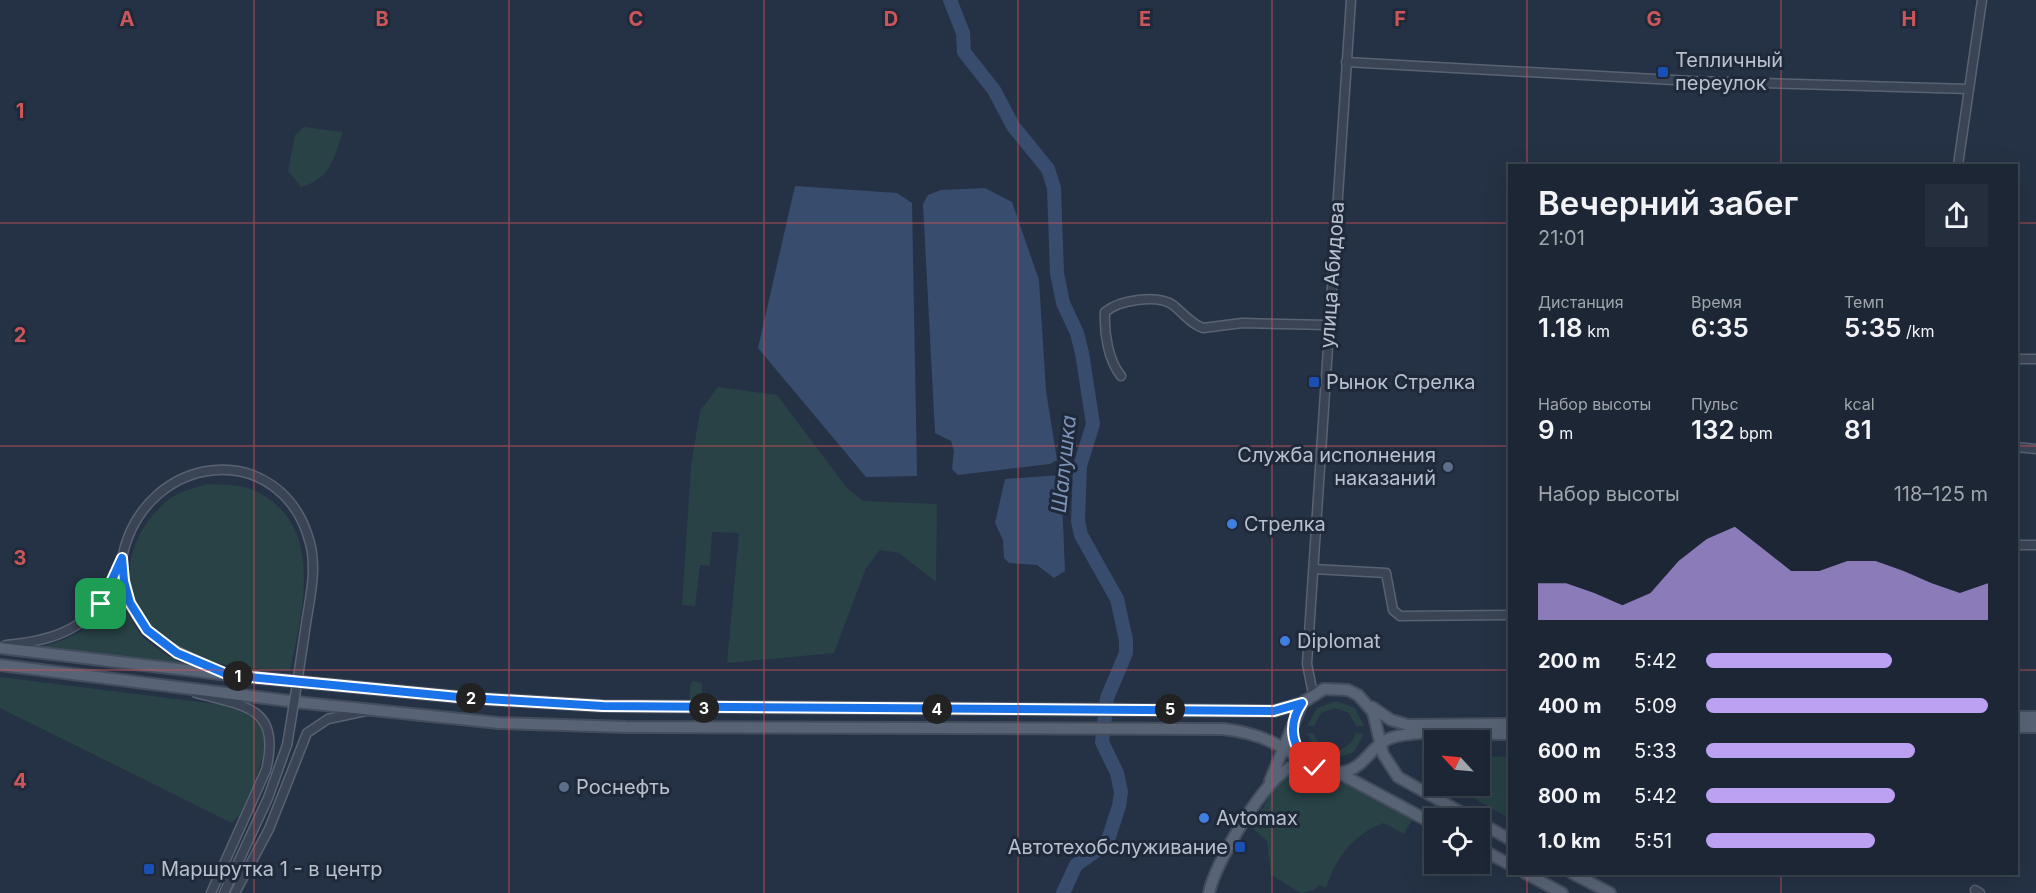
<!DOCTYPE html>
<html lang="ru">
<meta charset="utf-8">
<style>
:root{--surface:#1c2634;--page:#252e3c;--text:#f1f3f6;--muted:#a0a5ac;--line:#3a434f;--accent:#bca0f2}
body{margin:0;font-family:Inter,sans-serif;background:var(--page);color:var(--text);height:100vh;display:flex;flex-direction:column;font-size:22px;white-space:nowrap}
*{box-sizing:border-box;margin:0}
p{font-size:20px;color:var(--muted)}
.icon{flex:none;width:33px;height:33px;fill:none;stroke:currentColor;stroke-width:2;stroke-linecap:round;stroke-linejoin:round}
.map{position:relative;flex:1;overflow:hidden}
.drawer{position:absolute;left:1508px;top:164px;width:510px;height:711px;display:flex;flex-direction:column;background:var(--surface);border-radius:0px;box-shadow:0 6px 24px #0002,0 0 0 2px var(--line)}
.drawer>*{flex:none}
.needle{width:39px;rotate:296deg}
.buttons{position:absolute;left:1424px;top:730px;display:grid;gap:12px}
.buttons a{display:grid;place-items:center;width:66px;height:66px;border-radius:0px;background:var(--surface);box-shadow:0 6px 24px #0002,0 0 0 2px var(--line);font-size:30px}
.pin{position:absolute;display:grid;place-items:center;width:51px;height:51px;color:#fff;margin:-26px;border-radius:12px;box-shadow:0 3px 9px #0006}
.km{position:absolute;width:30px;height:30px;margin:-15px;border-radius:50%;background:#222;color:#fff;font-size:16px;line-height:30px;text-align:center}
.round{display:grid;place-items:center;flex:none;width:63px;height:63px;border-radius:0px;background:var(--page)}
.summary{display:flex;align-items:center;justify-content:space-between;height:102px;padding:0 30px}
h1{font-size:33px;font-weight:600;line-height:45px}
.figures{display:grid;grid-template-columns:repeat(3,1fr);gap:9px;height:102px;padding:6px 30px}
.figures div{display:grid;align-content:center}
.figures b{font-size:26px;font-weight:600}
.figures small{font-size:16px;font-weight:400}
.figures p{font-size:16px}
.chart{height:168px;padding:12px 30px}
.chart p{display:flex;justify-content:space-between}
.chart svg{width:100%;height:108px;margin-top:6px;fill:var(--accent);opacity:.7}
ul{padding:0 30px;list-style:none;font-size:20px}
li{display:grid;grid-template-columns:96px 72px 1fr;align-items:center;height:45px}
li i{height:15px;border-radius:8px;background:var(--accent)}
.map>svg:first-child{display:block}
.green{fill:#284246}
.water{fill:#384c6d}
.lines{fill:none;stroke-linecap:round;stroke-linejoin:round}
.river{stroke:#384c6d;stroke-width:14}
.minor-casing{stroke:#596272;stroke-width:11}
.major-casing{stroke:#444d5e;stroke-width:14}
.minor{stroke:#3a4455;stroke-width:8}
.major{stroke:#586375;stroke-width:10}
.minor-bridge-casing{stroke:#596272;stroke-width:11;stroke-linecap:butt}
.minor-bridge{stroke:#3a4455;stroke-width:8}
.route-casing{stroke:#fff;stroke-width:12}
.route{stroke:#1a73e8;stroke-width:8}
.grid{fill:none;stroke:#cd565a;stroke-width:1.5;stroke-opacity:0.55}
.transit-dot{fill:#1a4fb4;stroke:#1f293a;stroke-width:2}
.service-dot{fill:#5c6f8a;stroke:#1f293a;stroke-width:2}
.shop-dot{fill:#3f7fe0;stroke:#1f293a;stroke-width:2}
.labels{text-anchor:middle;stroke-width:6;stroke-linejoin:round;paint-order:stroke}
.poi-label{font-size:20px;fill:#b8c0ce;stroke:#1f293a;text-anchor:start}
.street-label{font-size:20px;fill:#b8c0ce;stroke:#1f293a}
.water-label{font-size:21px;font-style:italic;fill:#7d94b7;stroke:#1f293a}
.grid-label{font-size:20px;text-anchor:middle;font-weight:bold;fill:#cd565a;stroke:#1f293a;stroke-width:6;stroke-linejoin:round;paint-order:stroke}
</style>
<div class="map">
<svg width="2036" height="893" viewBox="0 0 2036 893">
<rect width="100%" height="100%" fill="#253245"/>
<g class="green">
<path d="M 304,127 L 343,132 C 333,160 331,178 301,187 L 288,171 L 295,135 Z"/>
<polygon points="718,387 777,395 847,488 863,501 937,504 936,582 899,553 880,550 866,568 834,653 727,663 739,533 712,532 710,566 700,565 695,606 682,605 691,466 700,411"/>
<path d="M 207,484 C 222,485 240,484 253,490 C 326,522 303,610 290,671 C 248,668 204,667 167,643 C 155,635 145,620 139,607 C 122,575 130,542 153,515 C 158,510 163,503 169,499 C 181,491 194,488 207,484 Z"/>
<path d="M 119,587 C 134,635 144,644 189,666 L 35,648 C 78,638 98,627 119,587 Z"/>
<path d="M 0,677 L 232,706 C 238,708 246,710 250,713 C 282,737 251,787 240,814 L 232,823 L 0,708 Z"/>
<polygon points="693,681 702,683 702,702 689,702 690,686"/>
<polygon points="1336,701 1355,708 1364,726 1356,726 1349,713 1335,708 1321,713 1314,726 1307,726 1317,708"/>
<path d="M 1307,733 L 1314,734 C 1322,756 1349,755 1356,733 L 1364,734 L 1354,752 L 1335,759 L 1316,751 Z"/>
<polygon points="1479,756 1509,757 1509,818 1452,786 1479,786"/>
<path d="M 1302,773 L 1323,781 L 1347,784 L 1412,820 L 1404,834 L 1384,823 C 1353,834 1336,858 1326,888 L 1319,885 L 1314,890 L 1301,893 L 1271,875 L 1267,841 L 1251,827 L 1281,778 Z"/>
</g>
<g class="water">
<polygon points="795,186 897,193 912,203 917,476 866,477 758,348"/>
<polygon points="985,188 1012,202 1039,280 1046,391 1057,460 1050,464 958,475 952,469 954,451 951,441 935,433 923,204 928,195 941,190"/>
<polygon points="1061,475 1065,571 1054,578 1037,565 1009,563 1004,558 1003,540 995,523 1005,479"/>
</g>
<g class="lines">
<polyline class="river" points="950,0 963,33 964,52 994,90 1013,126 1048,169 1054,188 1057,273 1063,303 1077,333 1082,353 1093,424 1080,466 1078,521 1081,535 1117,599 1126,640 1126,653 1107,698 1102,742 1117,773 1121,792 1119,806 1109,837 1103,846 1076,865 1063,893"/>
<defs>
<g id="minor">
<polyline points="1346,62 1692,81 1969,89"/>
<polyline points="1958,165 1982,0"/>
<polyline points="2016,359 2036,359"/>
<path d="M 1121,376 C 1108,360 1104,333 1105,312 C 1119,300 1157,294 1173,305 C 1183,313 1191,324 1203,328 L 1242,323 L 1329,325"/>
<polyline points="2016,447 2036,449"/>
<polyline points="2016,545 2036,545"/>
<path d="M 122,558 C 128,636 159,643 223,672"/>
<polyline points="1314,569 1386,573 1393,610 1400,616 1509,615"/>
<path d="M 6,645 C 70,639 98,622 121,561"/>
<path d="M 196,693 C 243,706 282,706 266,770 L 211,893"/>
<polyline points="1313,694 1307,664 1351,0"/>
<polyline points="1975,890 1980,893"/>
<polyline points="224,893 268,798 287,745"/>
<polyline points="235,893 269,829 307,733 328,719 366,711"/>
</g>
<g id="major">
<polyline points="0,648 229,675 469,698 603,706 1274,711 1302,703"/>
<path d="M 0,665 L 305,703 L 499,723 L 626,727 L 1223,729 C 1263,733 1283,747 1315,768"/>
<polyline points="1372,707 1391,720 1408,725 1509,724"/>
<polyline points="2016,717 2036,717"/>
<polyline points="2016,727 2036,727"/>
<polyline points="1339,773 1434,824"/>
<polyline points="1270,781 1302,703 1324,689 1348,690 1358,695 1373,712 1383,754 1398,777 1473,819"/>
<polyline points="1479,822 1509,839"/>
<polyline points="1479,848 1509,864"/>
<polyline points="1525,873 1562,893"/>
<polyline points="1572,873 1610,893"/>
<path d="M 1209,893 C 1214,865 1266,774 1294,766 C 1312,762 1328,776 1347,771 C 1364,766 1371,748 1386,740 C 1409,728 1481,734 1509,734"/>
</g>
</defs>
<use href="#minor" class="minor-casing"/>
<use href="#major" class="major-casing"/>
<use href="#minor" class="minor"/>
<use href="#major" class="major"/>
<defs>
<path id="minor-bridge" d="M 122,558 C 144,451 282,436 310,543 C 317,570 310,597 306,624 C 300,664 294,705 287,745"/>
</defs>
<use href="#minor-bridge" class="minor-bridge-casing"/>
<use href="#minor-bridge" class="minor-bridge"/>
</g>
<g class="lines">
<defs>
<path id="route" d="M 101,604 L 122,558 L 124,581 L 130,603 L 147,630 L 177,653 L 229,675 L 469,698 L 603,706 L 1274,711 L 1302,703 C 1286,726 1292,752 1315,768"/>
</defs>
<use href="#route" class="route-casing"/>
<use href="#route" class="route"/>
</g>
<path class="grid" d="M 254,0 L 254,893M 509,0 L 509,893M 764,0 L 764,893M 1018,0 L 1018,893M 1272,0 L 1272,893M 1527,0 L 1527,165M 1781,0 L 1781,165M 0,223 L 1509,223M 2016,223 L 2036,223M 0,446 L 1509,446M 2016,446 L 2036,446M 0,670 L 1509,670M 2016,670 L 2036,670M 1527,873 L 1527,893M 1781,873 L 1781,893"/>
<g class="transit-dot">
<rect x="1657" y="66" width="12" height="12" rx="3"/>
<rect x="1308" y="376" width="12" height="12" rx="3"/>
<rect x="1234" y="841" width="12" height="12" rx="3"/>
<rect x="143" y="863" width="12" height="12" rx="3"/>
</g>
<g class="service-dot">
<circle cx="1448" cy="467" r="6"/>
<circle cx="564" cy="787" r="6"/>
</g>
<g class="shop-dot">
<circle cx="1232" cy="524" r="6"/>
<circle cx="1285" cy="641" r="6"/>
<circle cx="1204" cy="818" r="6"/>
</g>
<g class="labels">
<g class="poi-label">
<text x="1675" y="67">Тепличный<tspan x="1675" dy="23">переулок</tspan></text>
<text x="1326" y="389">Рынок Стрелка</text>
<text x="1436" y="462" text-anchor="end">Служба исполнения<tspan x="1436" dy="23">наказаний</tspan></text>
<text x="1244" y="531">Стрелка</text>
<text x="1297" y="648">Diplomat</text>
<text x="576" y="794">Роснефть</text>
<text x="1216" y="825">Avtomax</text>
<text x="1228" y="854" text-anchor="end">Автотехобслуживание</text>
<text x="161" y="876">Маршрутка 1 - в центр</text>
</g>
<g class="street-label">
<text transform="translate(1332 275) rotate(-86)" y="7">улица Абидова</text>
</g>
<g class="water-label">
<text transform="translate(1064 464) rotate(-84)" y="7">Шалушка</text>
</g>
</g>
<g class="grid-label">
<text x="127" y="26">A</text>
<text x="382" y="26">B</text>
<text x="636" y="26">C</text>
<text x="891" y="26">D</text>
<text x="1145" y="26">E</text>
<text x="1400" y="26">F</text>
<text x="1654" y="26">G</text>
<text x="1909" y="26">H</text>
<text x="20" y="118">1</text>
<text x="20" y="342">2</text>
<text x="20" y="565">3</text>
<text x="20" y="788">4</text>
</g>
</svg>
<div class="buttons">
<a><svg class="needle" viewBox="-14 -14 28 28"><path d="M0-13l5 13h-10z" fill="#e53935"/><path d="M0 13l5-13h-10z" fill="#a0a5ac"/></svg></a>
<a><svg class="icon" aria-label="locate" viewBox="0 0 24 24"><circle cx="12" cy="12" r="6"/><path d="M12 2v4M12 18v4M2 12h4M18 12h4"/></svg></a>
</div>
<div class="pin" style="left:101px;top:604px;background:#1e9e55"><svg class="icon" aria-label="arrive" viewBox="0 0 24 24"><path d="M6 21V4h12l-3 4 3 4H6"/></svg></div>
<div class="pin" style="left:1315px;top:768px;background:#d93025"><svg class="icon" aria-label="check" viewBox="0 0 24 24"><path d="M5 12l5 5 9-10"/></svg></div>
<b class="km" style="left:238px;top:676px">1</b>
<b class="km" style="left:471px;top:698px">2</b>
<b class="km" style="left:704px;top:708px">3</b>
<b class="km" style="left:937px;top:709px">4</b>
<b class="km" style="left:1170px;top:709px">5</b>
<section class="drawer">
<div class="summary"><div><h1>Вечерний забег</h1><p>21:01</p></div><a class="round"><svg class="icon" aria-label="share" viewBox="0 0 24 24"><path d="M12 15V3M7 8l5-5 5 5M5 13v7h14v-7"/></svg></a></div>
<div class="figures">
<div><p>Дистанция</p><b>1.18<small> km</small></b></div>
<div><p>Время</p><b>6:35</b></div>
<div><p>Темп</p><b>5:35<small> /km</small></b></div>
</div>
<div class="figures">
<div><p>Набор высоты</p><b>9<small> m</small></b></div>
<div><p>Пульс</p><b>132<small> bpm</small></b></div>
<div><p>kcal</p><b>81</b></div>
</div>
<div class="chart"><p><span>Набор высоты</span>118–125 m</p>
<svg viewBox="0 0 160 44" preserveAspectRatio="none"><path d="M0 44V29L10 29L20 33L30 38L40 33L50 20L60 11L70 6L80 15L90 24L100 24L110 20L120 20L130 24L140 29L150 33L160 29V44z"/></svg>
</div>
<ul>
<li><b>200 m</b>5:42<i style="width:66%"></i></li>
<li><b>400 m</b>5:09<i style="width:100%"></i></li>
<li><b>600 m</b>5:33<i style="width:74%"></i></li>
<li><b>800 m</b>5:42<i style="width:67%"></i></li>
<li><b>1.0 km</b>5:51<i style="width:60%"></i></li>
</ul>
</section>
</div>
